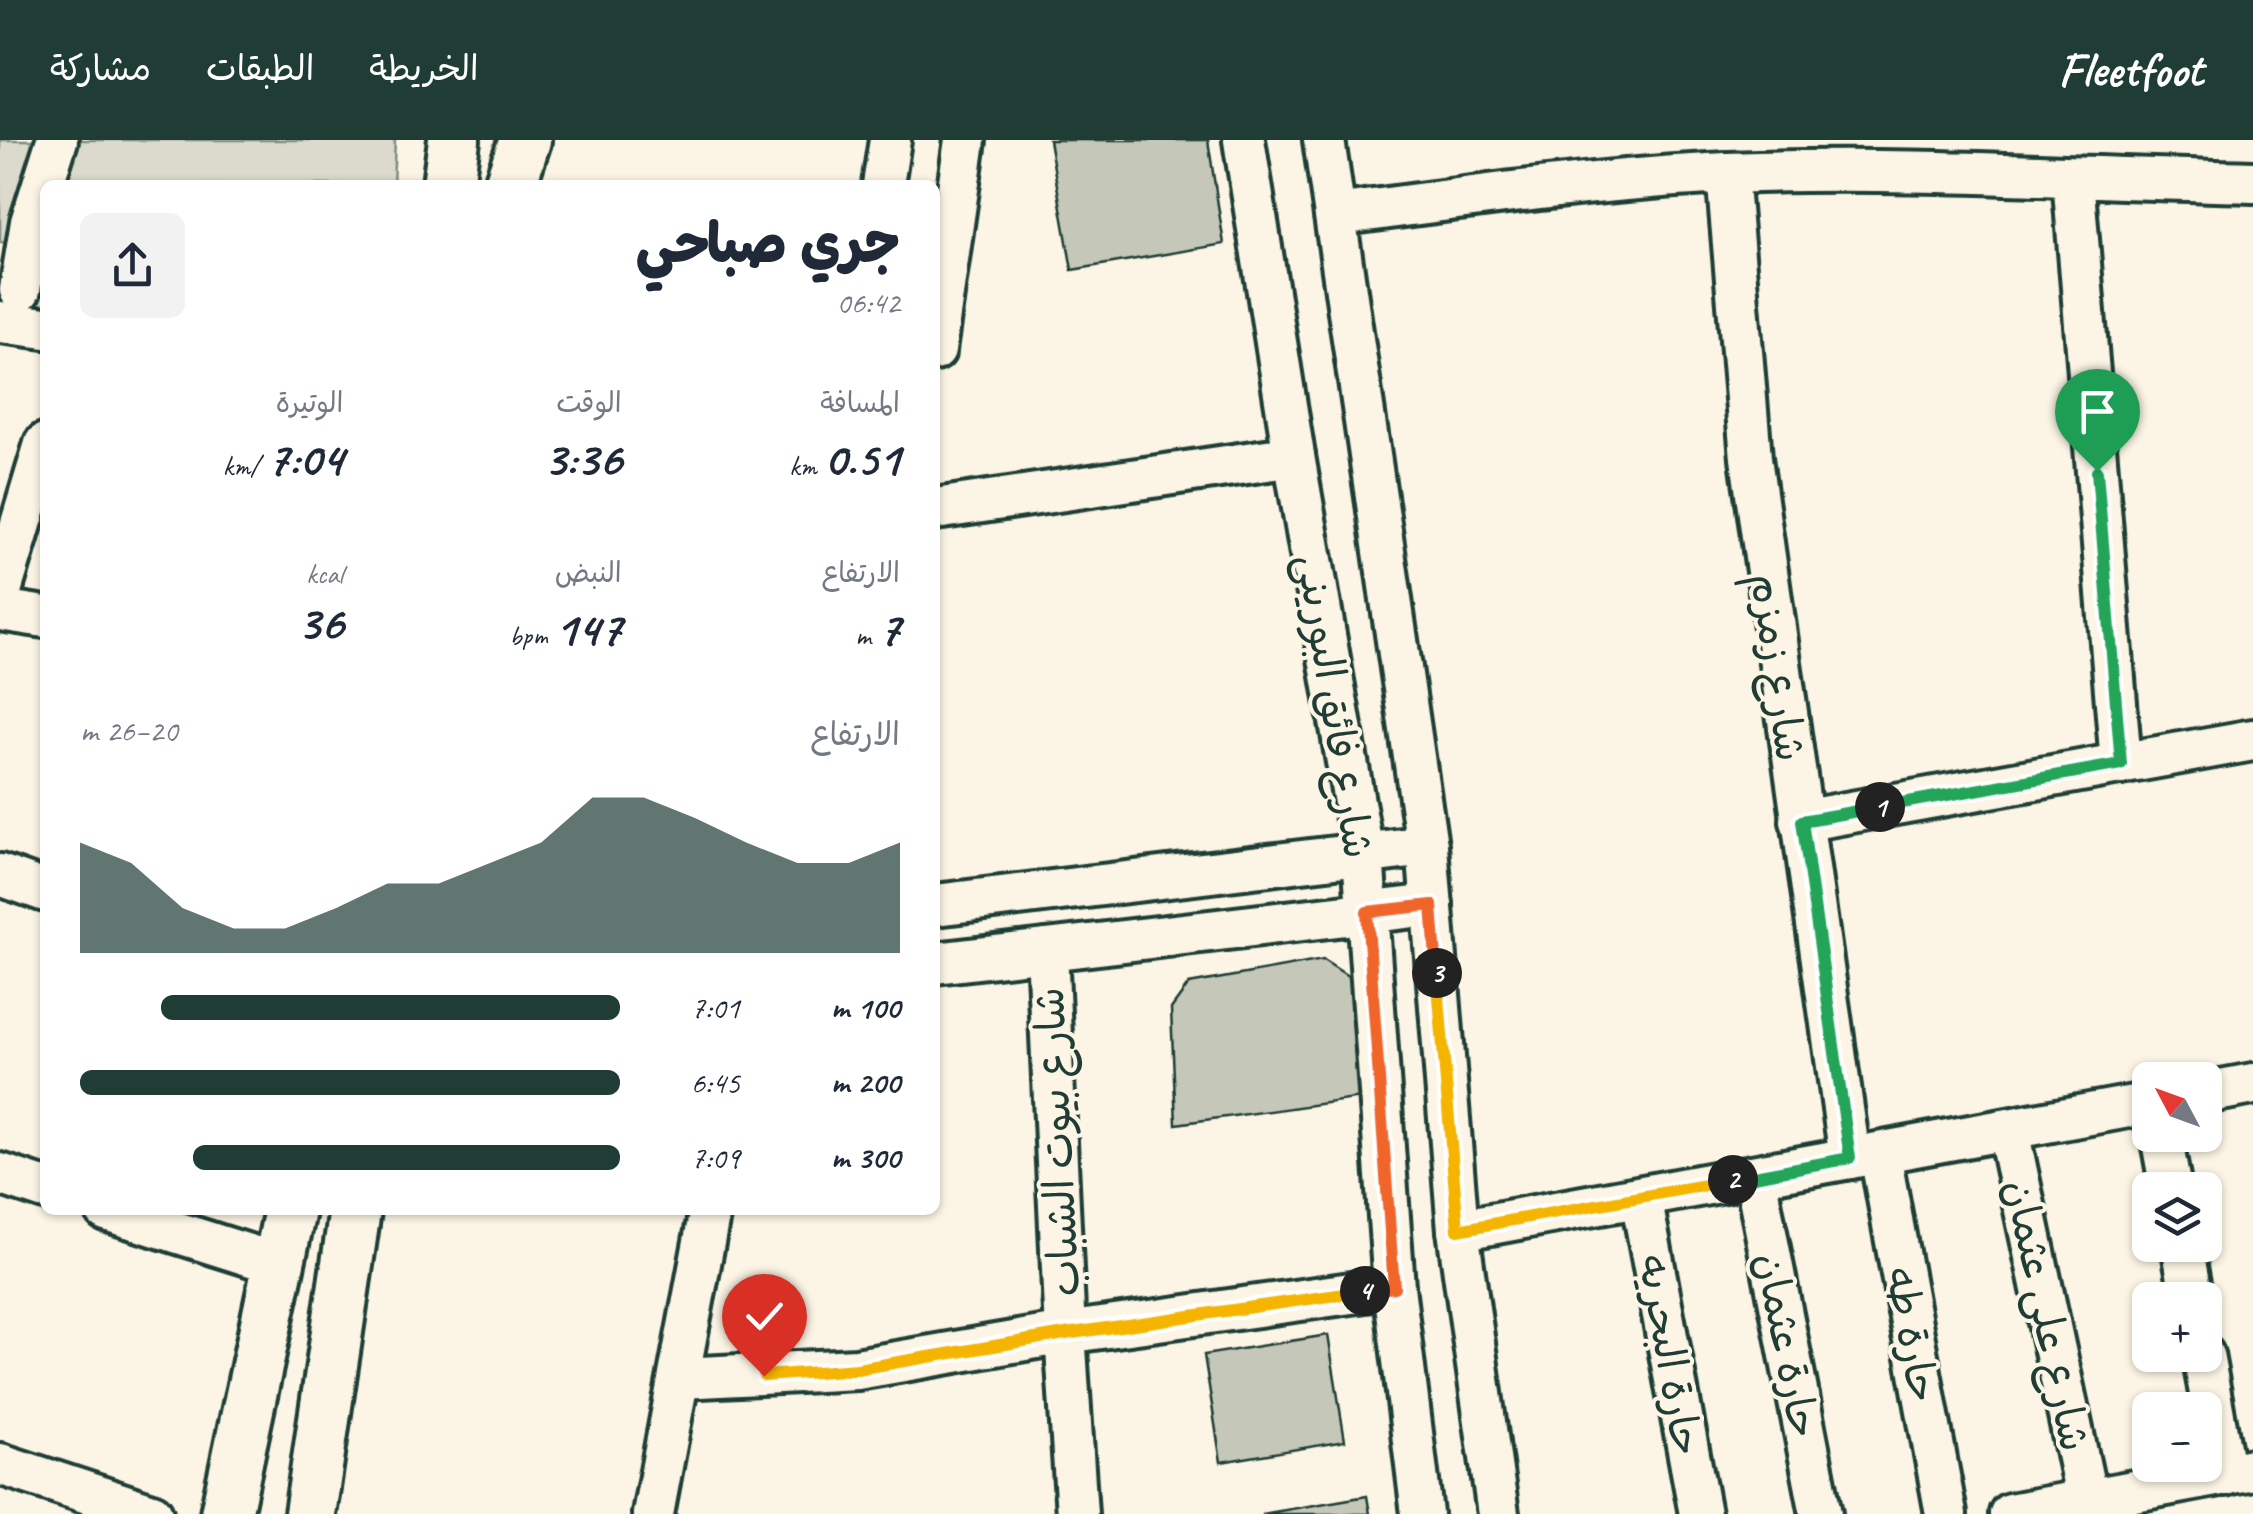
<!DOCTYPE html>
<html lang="ar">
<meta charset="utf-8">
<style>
:root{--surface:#fff;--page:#f2f2f3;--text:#1f2937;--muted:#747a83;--accent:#1f3d34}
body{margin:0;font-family:Caveat,"Playpen Sans Arabic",sans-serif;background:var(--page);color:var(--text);direction:rtl;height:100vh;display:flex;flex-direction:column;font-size:38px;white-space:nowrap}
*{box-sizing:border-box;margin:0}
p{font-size:32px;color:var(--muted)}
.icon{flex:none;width:55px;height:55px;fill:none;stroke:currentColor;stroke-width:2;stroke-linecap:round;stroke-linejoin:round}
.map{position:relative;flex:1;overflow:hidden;direction:ltr}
.sheet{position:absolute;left:40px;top:40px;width:900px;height:1035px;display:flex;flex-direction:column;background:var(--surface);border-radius:15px;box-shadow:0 2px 8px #0004;direction:rtl}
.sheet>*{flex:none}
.needle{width:65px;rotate:311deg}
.tools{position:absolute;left:2132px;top:922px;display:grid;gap:20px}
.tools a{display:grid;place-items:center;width:90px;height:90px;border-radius:15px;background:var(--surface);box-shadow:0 2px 8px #0004;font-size:50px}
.pin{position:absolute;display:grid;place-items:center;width:85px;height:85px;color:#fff;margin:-102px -42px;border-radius:50% 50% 50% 0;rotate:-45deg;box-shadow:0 0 10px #0007}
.pin .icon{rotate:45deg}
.km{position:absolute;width:50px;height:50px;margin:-25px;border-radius:50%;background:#222;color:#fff;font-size:28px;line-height:50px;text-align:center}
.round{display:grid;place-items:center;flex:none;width:105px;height:105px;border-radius:15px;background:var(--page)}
.headline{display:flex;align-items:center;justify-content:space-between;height:170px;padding:0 40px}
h1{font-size:55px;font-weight:800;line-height:75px}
.stats{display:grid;grid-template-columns:repeat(3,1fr);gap:15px;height:170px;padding:10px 40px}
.stats div{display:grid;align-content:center}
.stats b{font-size:50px;font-weight:800}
.stats small{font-size:28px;font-weight:400}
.stats p{font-size:28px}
.chart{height:280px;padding:20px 40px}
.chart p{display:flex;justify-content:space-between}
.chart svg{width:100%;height:180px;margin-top:10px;fill:var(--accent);opacity:.7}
ul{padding:0 40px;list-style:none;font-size:32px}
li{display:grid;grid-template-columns:160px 120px 1fr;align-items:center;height:75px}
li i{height:25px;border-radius:12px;background:var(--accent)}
header{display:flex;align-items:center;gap:60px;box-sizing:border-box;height:140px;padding:0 50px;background:var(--accent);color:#fff}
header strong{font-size:48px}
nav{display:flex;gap:55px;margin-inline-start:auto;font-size:35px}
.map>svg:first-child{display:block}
.green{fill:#dcdacc;stroke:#7e8c80;stroke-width:2.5}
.building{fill:#c5c7b9;stroke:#1f3d34;stroke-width:2.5}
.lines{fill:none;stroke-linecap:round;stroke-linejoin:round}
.minor-casing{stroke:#1f3d34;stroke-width:48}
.major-casing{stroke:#1f3d34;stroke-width:58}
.minor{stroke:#fcf5e5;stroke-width:40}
.major{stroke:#fcf5e5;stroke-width:50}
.split-1-casing{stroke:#fff;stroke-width:20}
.split-2-casing{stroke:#fff;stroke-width:20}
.split-3-casing{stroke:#fff;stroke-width:20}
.split-4-casing{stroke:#fff;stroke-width:20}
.split-5-casing{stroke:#fff;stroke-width:20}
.split-1{stroke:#22a559;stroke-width:12}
.split-2{stroke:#22a559;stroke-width:12}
.split-3{stroke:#f5b400;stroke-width:12}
.split-4{stroke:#f0652b;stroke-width:12}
.split-5{stroke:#f5b400;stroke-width:12}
.labels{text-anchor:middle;stroke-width:8;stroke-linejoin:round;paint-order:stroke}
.street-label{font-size:42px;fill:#1f3d34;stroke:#fcf5e5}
</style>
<header>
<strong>Fleetfoot</strong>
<nav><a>الخريطة</a><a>الطبقات</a><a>مشاركة</a></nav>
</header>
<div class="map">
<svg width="2253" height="1374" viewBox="0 0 2253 1374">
<rect width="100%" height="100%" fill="#fcf5e5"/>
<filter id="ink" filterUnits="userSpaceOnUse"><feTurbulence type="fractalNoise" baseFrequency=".01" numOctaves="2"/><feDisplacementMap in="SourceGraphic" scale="20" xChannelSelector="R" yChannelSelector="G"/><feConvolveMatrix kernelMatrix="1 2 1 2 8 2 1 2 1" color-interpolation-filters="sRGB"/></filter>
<g filter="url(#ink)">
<polygon class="green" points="0,0 395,0 393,45 45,45 45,109 0,102"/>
<g class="building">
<polygon points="1049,0 1208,0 1224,104 1072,130"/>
<polygon points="1323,820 1354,840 1362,958 1176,984 1171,869 1189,844"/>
<polygon points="1328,1195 1345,1301 1221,1322 1204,1215"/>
<polygon points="1367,1356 1370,1374 1262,1374"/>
</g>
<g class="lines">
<defs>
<g id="minor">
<polyline points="1244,0 1294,316 1363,714 1394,1147 1422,1374"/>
<polyline points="1324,0 1427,706 1458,1090 1498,1374"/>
<polyline points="1727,33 1751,318 1850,1018"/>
<polyline points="2073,38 2121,624"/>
<polyline points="883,45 890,0"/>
<path d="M 1335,75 C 1466,58 1596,39 1728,33 C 1902,26 2079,38 2253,42"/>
<polyline points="20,150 31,82 57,0"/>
<polyline points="0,182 45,188"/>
<polyline points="935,210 965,0"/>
<polyline points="935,369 1294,316"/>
<polyline points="0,454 45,304"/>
<polyline points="0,470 45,477"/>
<polyline points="1801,681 2253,600"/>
<polyline points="0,735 45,751"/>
<polyline points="935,765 1427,706"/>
<polyline points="1047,810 1065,1193 1077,1374"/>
<polyline points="935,823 1432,765"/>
<polyline points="2205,953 2253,944"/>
<polyline points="2008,990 2087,1360"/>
<polyline points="2161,995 2171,1050"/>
<polyline points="1880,1014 1946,1374"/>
<polyline points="0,1034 45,1049"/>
<polyline points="1755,1036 1821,1374"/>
<polyline points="1641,1057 1700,1374"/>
<polyline points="106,1070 280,1125"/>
<polyline points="1458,1090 2150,963"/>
<polyline points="2182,1105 2192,1160"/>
<polyline points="2203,1215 2225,1335"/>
<polyline points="680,1238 857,1229 1065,1193 1394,1147"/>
<polyline points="0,1324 152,1374"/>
<polyline points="653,1374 710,1070"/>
<polyline points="2010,1374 2253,1329"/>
</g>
<g id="major">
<polyline points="448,45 454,0"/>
<polyline points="510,45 525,0"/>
<polyline points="226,1374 290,1070"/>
<polyline points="310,1374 355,1070"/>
</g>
</defs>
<use href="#minor" class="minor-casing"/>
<use href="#major" class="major-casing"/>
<use href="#minor" class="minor"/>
<use href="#major" class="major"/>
</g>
</g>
<g class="lines" filter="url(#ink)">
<defs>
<polyline id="split-1" points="1880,667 2121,624 2097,331"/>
<polyline id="split-2" points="1733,1040 1850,1018 1802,681 1880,667"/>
<polyline id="split-3" points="1437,833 1458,1090 1733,1040"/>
<polyline id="split-4" points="1365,1151 1394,1147 1367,772 1432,765 1437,833"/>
<polyline id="split-5" points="764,1236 857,1229 1065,1194 1365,1151"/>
</defs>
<use href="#split-1" class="split-1-casing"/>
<use href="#split-2" class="split-2-casing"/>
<use href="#split-3" class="split-3-casing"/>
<use href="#split-4" class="split-4-casing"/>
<use href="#split-5" class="split-5-casing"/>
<use href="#split-1" class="split-1"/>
<use href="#split-2" class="split-2"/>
<use href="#split-3" class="split-3"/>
<use href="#split-4" class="split-4"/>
<use href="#split-5" class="split-5"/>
</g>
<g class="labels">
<g class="street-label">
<text transform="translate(1779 527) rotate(82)" y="15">شارع زمزم</text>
<text transform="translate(1336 566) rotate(81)" y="15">شارع فائق البورينى</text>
<text transform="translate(1056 1002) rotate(-93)" y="15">شارع بيوت الشباب</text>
<text transform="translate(2048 1175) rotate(78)" y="15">شارع على عثمان</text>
<text transform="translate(1913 1194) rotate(80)" y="15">حارة طه</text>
<text transform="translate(1788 1205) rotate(79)" y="15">حارة عثمان</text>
<text transform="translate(1671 1215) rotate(80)" y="15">حارة البحريه</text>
</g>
</g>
</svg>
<div class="tools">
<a><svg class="needle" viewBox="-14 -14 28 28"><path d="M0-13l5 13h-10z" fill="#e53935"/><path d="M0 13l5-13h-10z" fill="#747a83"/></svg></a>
<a><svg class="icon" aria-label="layers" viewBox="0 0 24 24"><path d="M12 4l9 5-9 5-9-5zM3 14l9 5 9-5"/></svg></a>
<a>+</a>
<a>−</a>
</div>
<div class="pin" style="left:2097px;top:331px;background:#1e9e55"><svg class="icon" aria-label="arrive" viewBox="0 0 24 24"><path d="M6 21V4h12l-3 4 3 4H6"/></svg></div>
<div class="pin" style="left:764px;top:1236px;background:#d93025"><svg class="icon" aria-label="check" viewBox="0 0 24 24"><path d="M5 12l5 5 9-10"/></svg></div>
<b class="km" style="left:1880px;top:667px">1</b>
<b class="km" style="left:1733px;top:1040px">2</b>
<b class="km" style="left:1437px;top:833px">3</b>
<b class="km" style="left:1365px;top:1151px">4</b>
<section class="sheet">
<div class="headline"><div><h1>جري صباحي</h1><p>06:42</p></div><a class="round"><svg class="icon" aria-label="share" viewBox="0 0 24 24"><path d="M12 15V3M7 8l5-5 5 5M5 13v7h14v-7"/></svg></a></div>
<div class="stats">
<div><p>المسافة</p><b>0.51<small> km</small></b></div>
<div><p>الوقت</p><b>3:36</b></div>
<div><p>الوتيرة</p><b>7:04<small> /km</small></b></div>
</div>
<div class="stats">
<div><p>الارتفاع</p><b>7<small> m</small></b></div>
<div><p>النبض</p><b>147<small> bpm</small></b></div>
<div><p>kcal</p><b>36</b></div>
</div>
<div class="chart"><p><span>الارتفاع</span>20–26 m</p>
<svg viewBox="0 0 160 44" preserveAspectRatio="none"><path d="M0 44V17L10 22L20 33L30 38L40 38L50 33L60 27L70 27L80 22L90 17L100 6L110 6L120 11L130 17L140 22L150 22L160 17V44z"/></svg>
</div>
<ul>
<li><b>100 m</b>7:01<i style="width:85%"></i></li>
<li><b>200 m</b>6:45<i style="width:100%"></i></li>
<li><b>300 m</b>7:09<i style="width:79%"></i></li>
</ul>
</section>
</div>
